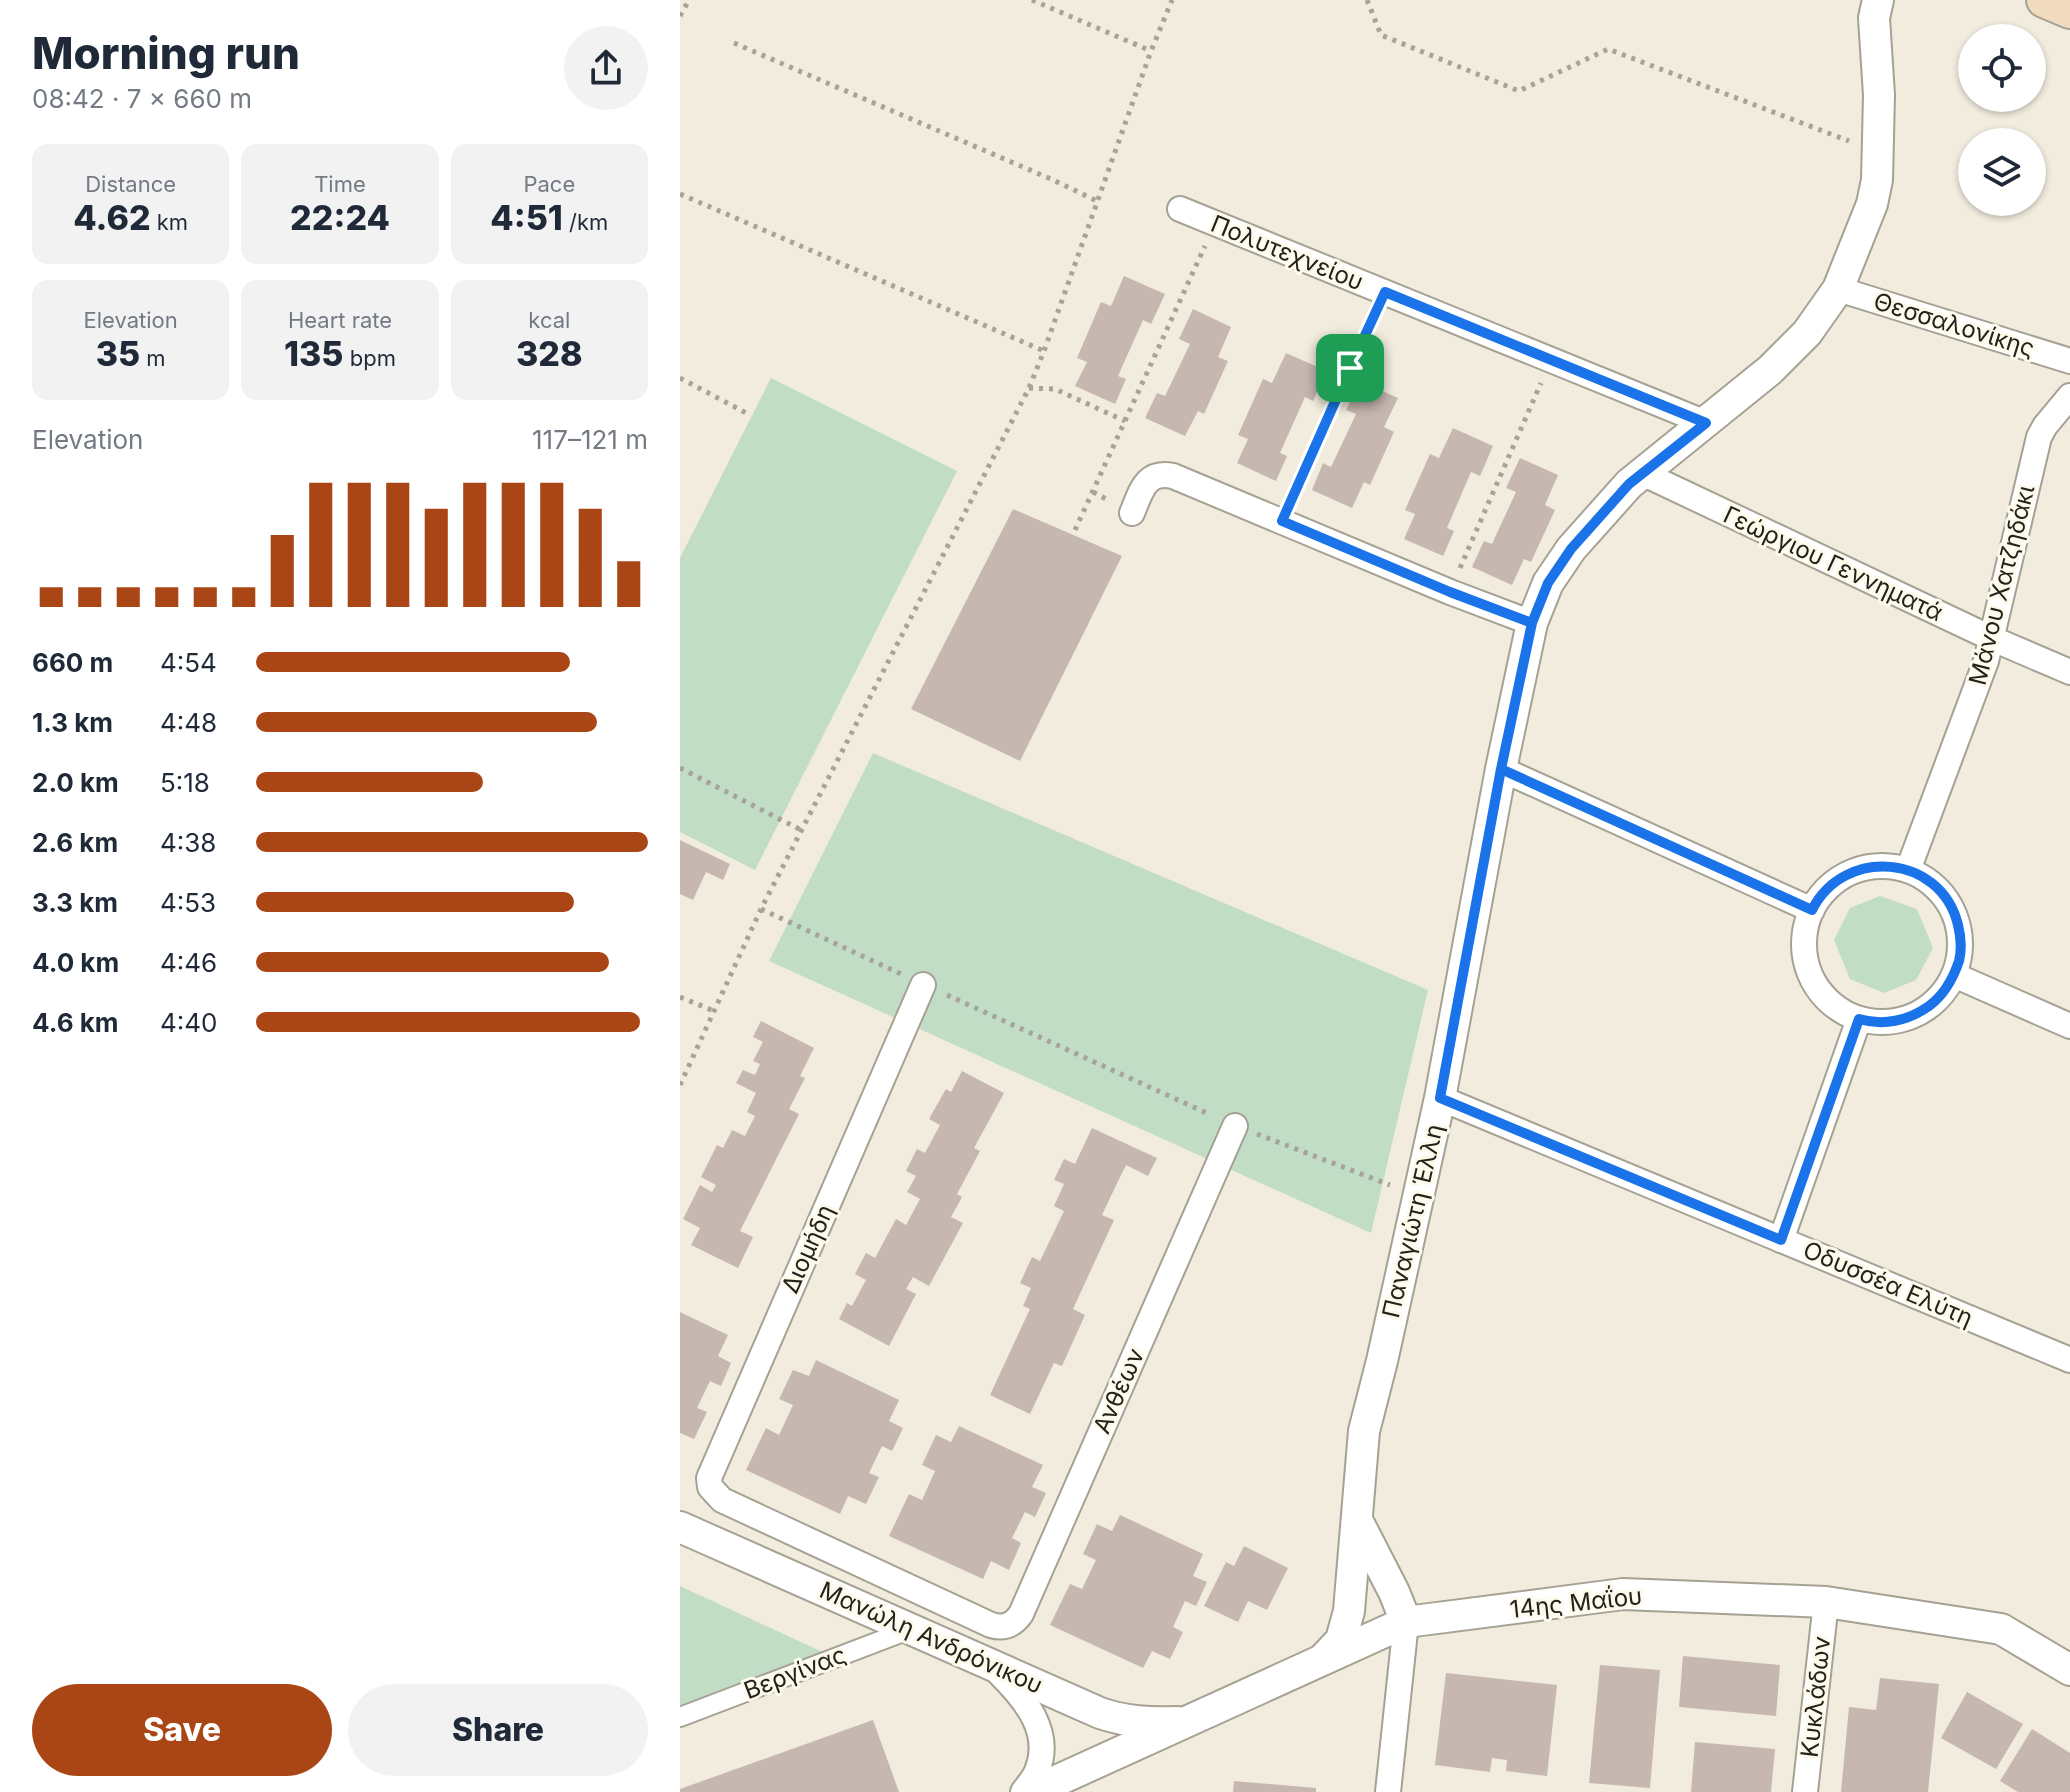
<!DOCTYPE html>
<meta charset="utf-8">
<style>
:root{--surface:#fff;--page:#f2f2f3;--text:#1f2937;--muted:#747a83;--accent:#aa4615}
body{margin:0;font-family:Inter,sans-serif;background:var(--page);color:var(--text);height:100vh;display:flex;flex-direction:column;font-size:30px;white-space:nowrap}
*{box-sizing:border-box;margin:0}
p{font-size:26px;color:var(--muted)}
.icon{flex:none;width:44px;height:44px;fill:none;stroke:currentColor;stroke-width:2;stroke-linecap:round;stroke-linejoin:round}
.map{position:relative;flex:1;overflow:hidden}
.details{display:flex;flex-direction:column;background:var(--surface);width:680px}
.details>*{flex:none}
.tools{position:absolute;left:1278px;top:24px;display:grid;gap:16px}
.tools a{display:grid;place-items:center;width:88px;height:88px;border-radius:50%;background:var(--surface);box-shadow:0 2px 6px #0004;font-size:40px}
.pin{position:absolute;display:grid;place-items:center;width:68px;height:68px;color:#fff;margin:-34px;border-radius:16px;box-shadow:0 4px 12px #0006}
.round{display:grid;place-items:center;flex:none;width:84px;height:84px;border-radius:42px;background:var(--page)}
.overview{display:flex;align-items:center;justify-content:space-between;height:136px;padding:0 32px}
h1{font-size:44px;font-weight:800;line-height:60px}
.metrics{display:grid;grid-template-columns:repeat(3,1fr);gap:12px;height:136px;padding:8px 32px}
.metrics div{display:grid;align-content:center;border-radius:16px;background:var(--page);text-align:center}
.metrics b{font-size:34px;font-weight:800}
.metrics small{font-size:22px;font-weight:400}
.metrics p{font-size:22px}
.chart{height:224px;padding:16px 32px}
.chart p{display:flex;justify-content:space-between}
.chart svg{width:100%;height:144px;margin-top:8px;stroke:var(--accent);stroke-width:6}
.action{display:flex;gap:16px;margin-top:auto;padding:16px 32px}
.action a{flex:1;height:92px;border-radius:48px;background:var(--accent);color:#fff;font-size:32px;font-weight:800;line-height:92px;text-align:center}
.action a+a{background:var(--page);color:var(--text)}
ul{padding:0 32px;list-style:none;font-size:26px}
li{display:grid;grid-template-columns:128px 96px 1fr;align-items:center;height:60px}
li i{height:20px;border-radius:10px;background:var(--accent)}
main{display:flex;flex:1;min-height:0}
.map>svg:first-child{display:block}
.green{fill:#c1ddc6}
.building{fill:#c6b7b0}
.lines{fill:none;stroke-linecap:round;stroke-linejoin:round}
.pedestrian-casing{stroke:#a5a193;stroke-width:22}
.minor-casing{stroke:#a5a193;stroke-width:28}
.tertiary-casing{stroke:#a5a193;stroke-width:34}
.secondary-casing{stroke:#a5a193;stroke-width:38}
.path{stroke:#a6a398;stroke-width:5;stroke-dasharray:4 6;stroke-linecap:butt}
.pedestrian{stroke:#fff;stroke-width:18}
.minor{stroke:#fff;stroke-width:24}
.tertiary{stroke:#fff;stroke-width:30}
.secondary{stroke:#f0dbbf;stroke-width:34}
.route-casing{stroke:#fff;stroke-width:16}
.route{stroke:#1a73e8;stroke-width:10}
.labels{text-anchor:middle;stroke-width:6;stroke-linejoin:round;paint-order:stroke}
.street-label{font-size:24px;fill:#22211c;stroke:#fefaeb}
</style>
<main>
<section class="details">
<div class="overview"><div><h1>Morning run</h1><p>08:42 · 7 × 660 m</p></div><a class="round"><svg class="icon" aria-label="share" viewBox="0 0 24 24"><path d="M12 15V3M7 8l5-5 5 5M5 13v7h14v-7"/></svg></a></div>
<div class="metrics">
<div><p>Distance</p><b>4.62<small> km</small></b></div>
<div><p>Time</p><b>22:24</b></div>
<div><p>Pace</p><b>4:51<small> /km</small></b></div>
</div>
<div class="metrics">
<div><p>Elevation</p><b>35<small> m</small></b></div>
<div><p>Heart rate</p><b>135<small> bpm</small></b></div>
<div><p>kcal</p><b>328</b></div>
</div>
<div class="chart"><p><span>Elevation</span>117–121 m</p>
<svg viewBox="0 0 160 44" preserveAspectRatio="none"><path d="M5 44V38M15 44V38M25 44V38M35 44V38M45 44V38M55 44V38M65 44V22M75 44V6M85 44V6M95 44V6M105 44V14M115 44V6M125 44V6M135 44V6M145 44V14M155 44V30"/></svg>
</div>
<ul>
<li><b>660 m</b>4:54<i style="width:80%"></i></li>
<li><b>1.3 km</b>4:48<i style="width:87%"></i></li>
<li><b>2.0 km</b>5:18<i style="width:58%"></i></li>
<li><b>2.6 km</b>4:38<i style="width:100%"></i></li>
<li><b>3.3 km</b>4:53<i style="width:81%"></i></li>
<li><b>4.0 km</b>4:46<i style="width:90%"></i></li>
<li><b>4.6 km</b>4:40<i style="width:98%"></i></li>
</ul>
<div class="action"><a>Save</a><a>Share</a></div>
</section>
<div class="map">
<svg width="1390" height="1792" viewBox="0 0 1390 1792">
<rect width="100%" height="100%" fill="#f1ecde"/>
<g class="green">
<polygon points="91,378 277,471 75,870 0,832 0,558"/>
<polygon points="193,753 748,990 691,1233 89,961"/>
<polygon points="1200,896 1237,909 1253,948 1236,980 1204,993 1170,979 1154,940 1170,908"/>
<polygon points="0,1586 149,1655 0,1708"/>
</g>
<g class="building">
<polygon points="444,276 485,294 471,324 463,320 438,376 446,379 435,404 395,386 407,362 397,358 421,302 431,306"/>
<polygon points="513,309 551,327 538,357 548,361 524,414 518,411 505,436 465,418 477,393 485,396 510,344 499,339"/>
<polygon points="606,353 647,371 633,401 625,397 600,453 607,456 596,481 557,463 568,439 558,435 583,379 592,383"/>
<polygon points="680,381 718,398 704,427 714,432 690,485 684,482 672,508 632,490 643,463 651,467 676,414 666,410"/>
<polygon points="773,428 813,446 800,476 791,472 767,528 774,531 763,556 724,539 735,514 725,510 750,454 759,458"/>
<polygon points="840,458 878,475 865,505 875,510 851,562 844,559 832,585 792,567 804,541 812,544 836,492 826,488"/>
<polygon points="333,509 442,556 340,761 231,709"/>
<polygon points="0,840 50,864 43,880 26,872 13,900 0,894"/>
<polygon points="81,1021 134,1048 120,1076 125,1078 109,1109 119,1114 60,1231 73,1237 58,1268 11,1245 20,1228 3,1219 20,1185 32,1192 36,1185 21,1177 37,1145 43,1148 52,1130 65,1136 75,1116 67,1112 76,1093 56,1083 63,1070 75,1075 80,1064 73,1061 83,1042 73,1037"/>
<polygon points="282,1071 324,1093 294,1148 300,1151 277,1194 282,1197 271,1217 283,1223 249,1286 233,1277 226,1289 236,1294 209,1346 159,1319 167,1303 172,1306 186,1280 175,1274 186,1253 195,1258 216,1219 226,1225 240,1199 227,1192 236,1176 226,1171 237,1149 245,1153 260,1125 249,1119 266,1089 271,1092"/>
<polygon points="412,1128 477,1158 468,1176 446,1165 440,1177 422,1215 434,1220 393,1309 405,1315 382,1366 374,1363 350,1414 310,1395 350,1309 343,1306 351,1288 340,1283 352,1257 360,1261 384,1211 374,1206 384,1184 374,1180 384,1159 395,1164"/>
<polygon points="0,1312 48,1335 38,1356 51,1363 41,1386 30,1381 17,1408 27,1412 14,1439 0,1433"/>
<polygon points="136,1360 219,1400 209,1421 223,1428 212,1451 202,1446 189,1473 199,1477 186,1504 168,1496 160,1514 66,1470 86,1428 99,1435 113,1405 99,1399 113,1370 129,1376"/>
<polygon points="279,1426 363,1465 352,1487 366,1493 355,1517 345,1512 332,1538 341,1543 329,1570 311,1561 303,1579 209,1536 229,1494 242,1500 255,1471 242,1465 256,1435 271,1442"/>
<polygon points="440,1515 523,1554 513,1576 527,1582 516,1606 505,1601 493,1627 503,1632 490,1659 472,1651 463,1668 370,1625 390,1584 402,1589 416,1560 403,1554 417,1524 432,1531"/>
<polygon points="564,1546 608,1568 587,1610 568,1601 558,1622 524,1606 546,1562 554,1566"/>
<polygon points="1003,1656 1100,1665 1096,1716 999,1707"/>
<polygon points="920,1665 980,1670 970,1788 909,1783"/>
<polygon points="766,1673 877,1685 867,1776 826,1771 827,1760 812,1758 810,1772 755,1765"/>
<polygon points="1200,1678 1259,1684 1248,1792 1161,1792 1169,1707 1196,1710"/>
<polygon points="1287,1692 1343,1724 1316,1769 1261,1738"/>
<polygon points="193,1720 219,1792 0,1792 0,1789"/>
<polygon points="1352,1729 1390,1753 1390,1792 1338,1792 1320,1781"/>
<polygon points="1015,1742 1095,1749 1091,1792 1011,1792"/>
<polygon points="554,1781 636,1788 636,1792 553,1792"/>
</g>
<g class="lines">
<defs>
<polyline id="pedestrian" points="0,1717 231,1629"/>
<g id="minor">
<polyline points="500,209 1026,423"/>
<polyline points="1158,289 1390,361"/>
<polyline points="962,473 1313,639 1390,672"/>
<path d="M 452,513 C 461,492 465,470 493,476 L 770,592 L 852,623"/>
<polyline points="821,769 1132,910"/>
<circle cx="1202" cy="944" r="78"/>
<polyline points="1228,870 1306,661 1359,437 1365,426 1390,396"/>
<polyline points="1274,975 1390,1026"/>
<path d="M 243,985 L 29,1478 L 30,1487 L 42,1500 L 311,1625 C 324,1629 333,1625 341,1614 L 555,1126"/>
<polyline points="760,1098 1390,1360"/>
<polyline points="1101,1240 1179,1019"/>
<path d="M 319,1673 C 345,1699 373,1732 357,1771 C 354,1779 348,1785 343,1792"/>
<polyline points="708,1792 726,1622"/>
<polyline points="1125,1792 1146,1602"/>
</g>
<g id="tertiary">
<polyline points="677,1520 714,1592 726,1622"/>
<path d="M 0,1527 L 420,1713 C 446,1722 470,1723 497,1722"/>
<polyline points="643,1659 661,1640 669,1611 684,1431 702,1361 760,1098 821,769 852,623 868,583 891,549 949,484 1090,370 1127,333 1158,289 1192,204 1197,180 1199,95 1194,18 1198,0"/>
<polyline points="352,1792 726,1622 943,1594 1146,1602 1321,1629 1390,1670"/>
</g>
<polyline id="secondary" points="1364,0 1390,11"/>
</defs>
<use href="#pedestrian" class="pedestrian-casing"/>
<use href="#minor" class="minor-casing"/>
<use href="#tertiary" class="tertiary-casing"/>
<use href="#secondary" class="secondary-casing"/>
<g class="path">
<polyline points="352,0 471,51"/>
<polyline points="687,0 701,35 839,91 928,49 1169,141"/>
<polyline points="0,16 9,0"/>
<polyline points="54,43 371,179 417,201"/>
<polyline points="0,194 364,351"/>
<polyline points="0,378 68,414"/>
<polyline points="349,388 375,389 445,421"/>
<polyline points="413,492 430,501"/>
<polyline points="612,499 694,315"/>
<polyline points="395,530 525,246"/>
<polyline points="780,568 861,383"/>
<polyline points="0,768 121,830"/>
<polyline points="81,909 221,974"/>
<polyline points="267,995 531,1115"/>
<polyline points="0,997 34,1011"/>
<polyline points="0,1085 81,909 349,388 364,351 471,51 492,0"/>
<polyline points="577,1134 710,1185"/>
</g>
<use href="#pedestrian" class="pedestrian"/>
<use href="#minor" class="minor"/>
<use href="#tertiary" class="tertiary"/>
<use href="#secondary" class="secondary"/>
</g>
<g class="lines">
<defs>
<path id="route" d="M 670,368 L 602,521 L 770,592 L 852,623 L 821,769 L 760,1098 L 1101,1240 L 1179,1019 C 1203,1026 1228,1021 1249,1006 C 1264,995 1273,979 1279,961 C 1282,949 1281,937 1278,925 C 1261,854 1164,846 1132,910 L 821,769 L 852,623 L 868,583 L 891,549 L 949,484 L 1026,423 L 705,292 L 670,368"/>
</defs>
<use href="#route" class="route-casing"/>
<use href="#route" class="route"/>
</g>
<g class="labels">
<g class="street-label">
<text transform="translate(607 253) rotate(22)" y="8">Πολυτεχνείου</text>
<text transform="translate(1274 325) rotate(17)" y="8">Θεσσαλονίκης</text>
<text transform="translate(1153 564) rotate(25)" y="8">Γεώργιου Γεννηματά</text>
<text transform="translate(1322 585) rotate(-76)" y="8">Μάνου Χατζηδάκι</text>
<text transform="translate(733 1221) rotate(-77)" y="8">Παναγιώτη Έλλη</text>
<text transform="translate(128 1249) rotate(-66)" y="8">Διομήδη</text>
<text transform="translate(1208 1284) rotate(23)" y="8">Οδυσσέα Ελύτη</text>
<text transform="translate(439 1391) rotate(-66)" y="8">Ανθέων</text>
<text transform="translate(896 1603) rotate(-6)" y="8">14ης Μαΐου</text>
<text transform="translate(251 1638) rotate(24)" y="8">Μανώλη Ανδρόνικου</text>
<text transform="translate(115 1673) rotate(-21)" y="8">Βεργίνας</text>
<text transform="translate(1136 1697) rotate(-84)" y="8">Κυκλάδων</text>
</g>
</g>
</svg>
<div class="tools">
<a><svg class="icon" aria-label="locate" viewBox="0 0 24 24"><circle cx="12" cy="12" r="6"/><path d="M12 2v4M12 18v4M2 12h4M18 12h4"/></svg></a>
<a><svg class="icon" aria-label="layers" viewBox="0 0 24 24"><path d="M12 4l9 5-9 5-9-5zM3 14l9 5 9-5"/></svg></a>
</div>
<div class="pin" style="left:670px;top:368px;background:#1e9e55"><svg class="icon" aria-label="arrive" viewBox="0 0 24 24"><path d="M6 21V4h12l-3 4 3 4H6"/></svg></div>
</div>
</main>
